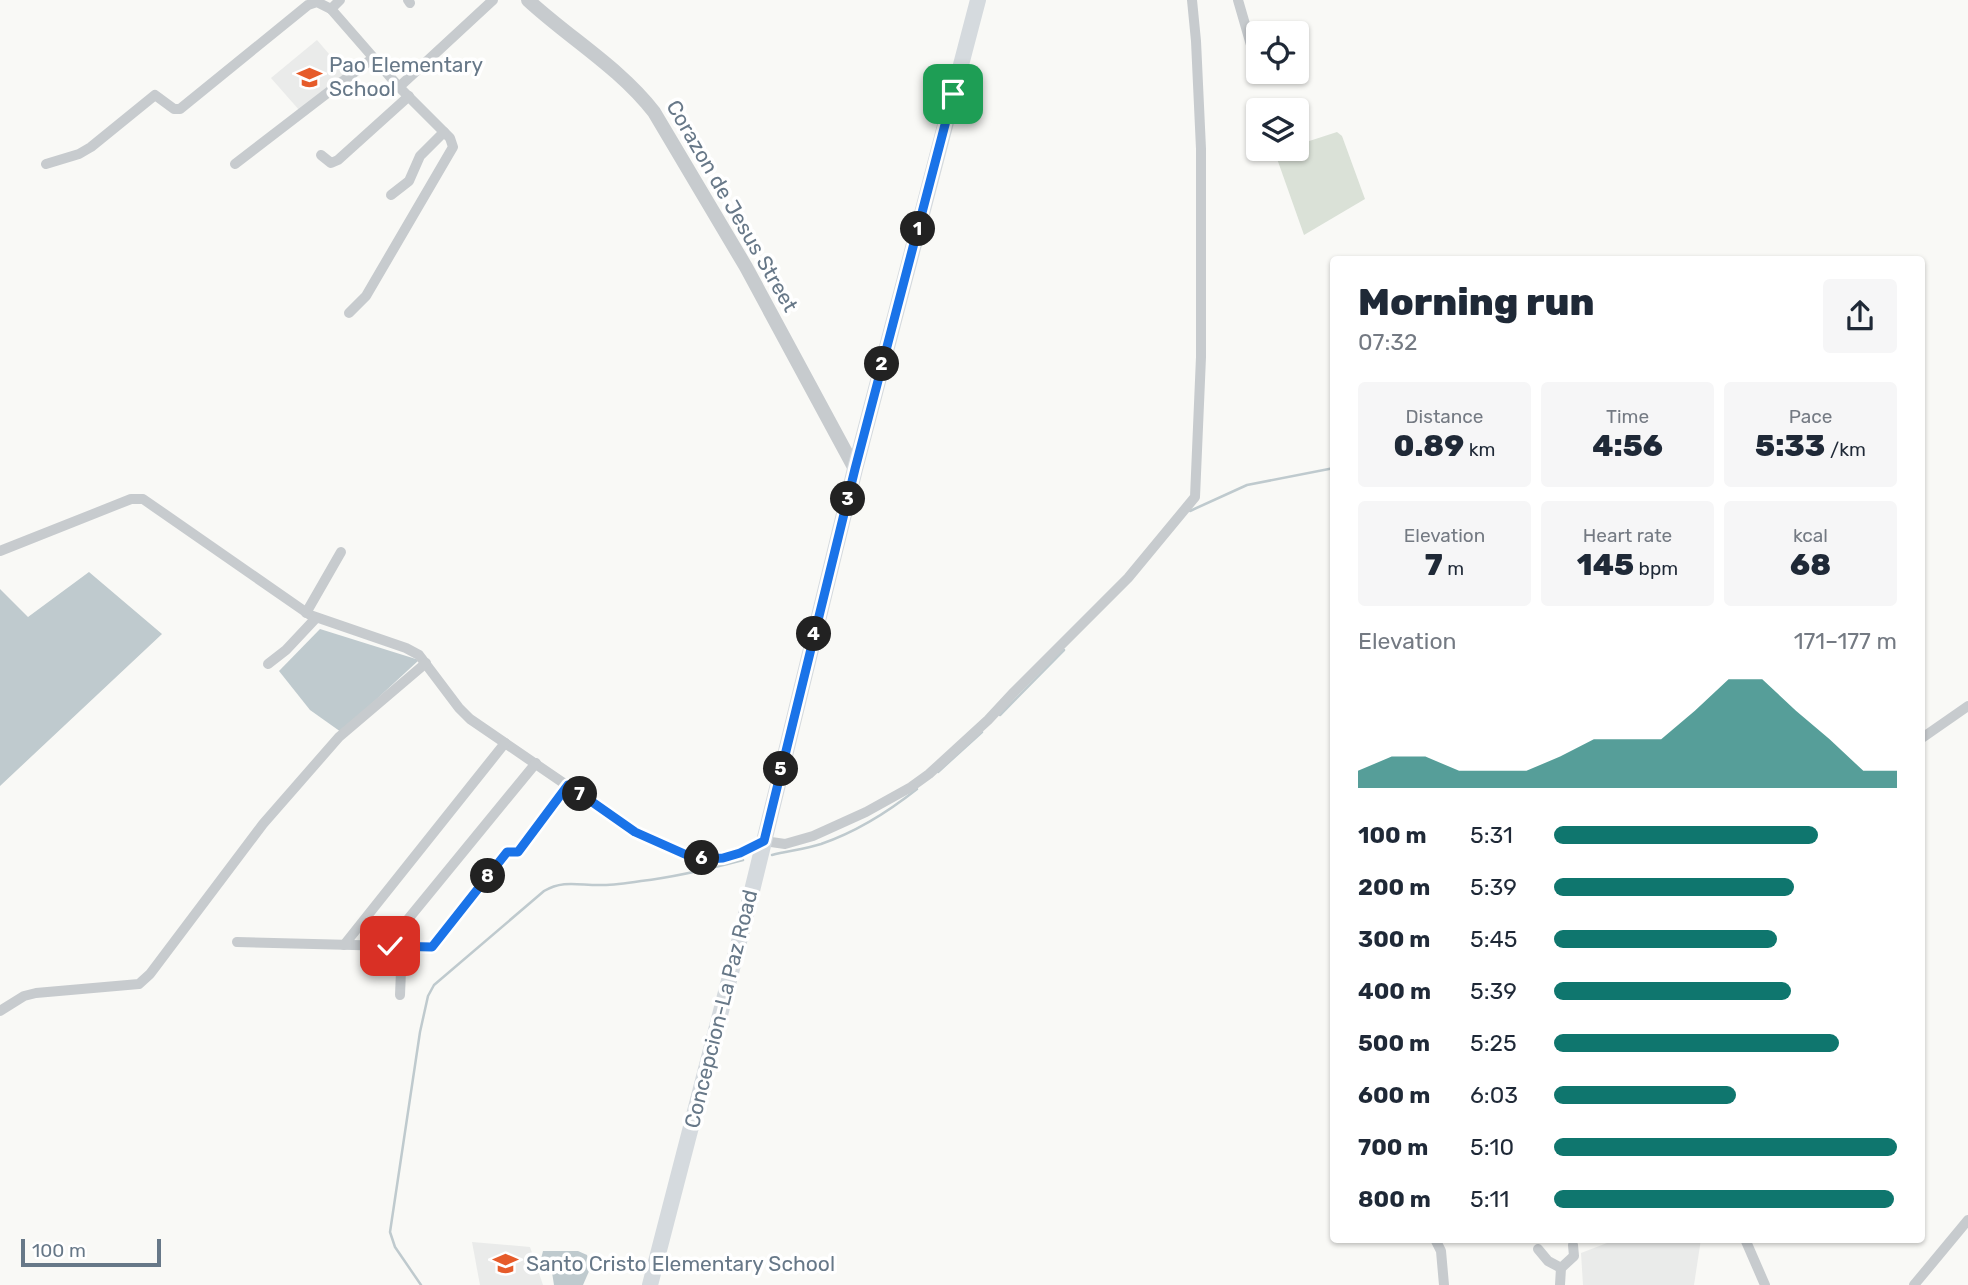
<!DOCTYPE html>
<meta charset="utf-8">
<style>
:root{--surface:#fff;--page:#f6f6f7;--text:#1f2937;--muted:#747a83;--accent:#0f766e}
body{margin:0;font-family:Rubik,sans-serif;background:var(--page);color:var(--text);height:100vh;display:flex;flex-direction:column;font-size:26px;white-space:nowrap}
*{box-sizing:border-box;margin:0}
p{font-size:23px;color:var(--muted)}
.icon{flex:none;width:38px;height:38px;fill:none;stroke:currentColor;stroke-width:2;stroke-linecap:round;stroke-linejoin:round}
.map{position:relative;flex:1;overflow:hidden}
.drawer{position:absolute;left:1330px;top:256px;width:595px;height:987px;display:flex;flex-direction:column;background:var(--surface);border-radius:7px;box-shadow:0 2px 5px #0004}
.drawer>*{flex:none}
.controls{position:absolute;left:1246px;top:21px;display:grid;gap:14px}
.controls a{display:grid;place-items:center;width:63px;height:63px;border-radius:7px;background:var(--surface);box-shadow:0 2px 5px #0004;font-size:35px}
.scale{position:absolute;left:21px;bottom:18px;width:140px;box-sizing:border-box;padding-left:7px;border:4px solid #677888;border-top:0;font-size:19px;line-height:24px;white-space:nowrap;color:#677888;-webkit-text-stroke:5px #fff;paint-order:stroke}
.pin{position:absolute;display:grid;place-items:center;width:60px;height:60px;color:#fff;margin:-30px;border-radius:14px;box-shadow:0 4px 10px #0006}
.km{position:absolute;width:35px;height:35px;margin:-18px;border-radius:50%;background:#222;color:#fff;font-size:19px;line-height:35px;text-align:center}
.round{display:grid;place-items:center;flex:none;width:74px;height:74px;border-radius:7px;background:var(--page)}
.head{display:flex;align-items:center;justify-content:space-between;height:119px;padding:0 28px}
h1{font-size:38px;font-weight:800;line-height:52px}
.stats{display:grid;grid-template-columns:repeat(3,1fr);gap:10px;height:119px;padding:7px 28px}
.stats div{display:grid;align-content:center;border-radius:7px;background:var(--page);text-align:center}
.stats b{font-size:30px;font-weight:800}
.stats small{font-size:19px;font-weight:400}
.stats p{font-size:19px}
.chart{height:196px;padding:14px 28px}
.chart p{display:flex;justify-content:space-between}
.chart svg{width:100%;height:126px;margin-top:7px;fill:var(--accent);opacity:.7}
ul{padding:0 28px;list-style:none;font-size:23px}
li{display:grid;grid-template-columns:112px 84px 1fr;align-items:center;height:52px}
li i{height:18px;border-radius:9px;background:var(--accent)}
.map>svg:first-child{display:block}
.built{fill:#eaebea}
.green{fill:#dae1d7}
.water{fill:#bfcace}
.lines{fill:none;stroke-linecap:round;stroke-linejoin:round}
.stream{stroke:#bfcace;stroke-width:2.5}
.minor{stroke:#c7cbce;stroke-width:10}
.tertiary{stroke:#c7cbce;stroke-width:14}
.secondary{stroke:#d5dade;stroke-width:16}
.route-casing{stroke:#fff;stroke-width:14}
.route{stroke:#1a73e8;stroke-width:9}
.labels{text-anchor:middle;stroke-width:7;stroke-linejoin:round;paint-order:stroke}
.poi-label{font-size:21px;fill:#677888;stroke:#fff;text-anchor:start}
.street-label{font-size:21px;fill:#677888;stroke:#fff}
</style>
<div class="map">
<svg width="1968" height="1285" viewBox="0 0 1968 1285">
<rect width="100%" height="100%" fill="#f9f9f6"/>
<g class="built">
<polygon points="317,40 347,75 300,111 271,78"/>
<polygon points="1636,1239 1701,1239 1694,1285 1583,1285 1581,1253 1607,1243"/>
<polygon points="472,1242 530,1247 543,1285 480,1285"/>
</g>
<polygon class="green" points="1337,132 1342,136 1365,199 1304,235 1275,153 1286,149 1297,149 1297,145"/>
<g class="water">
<polygon points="89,572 162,634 0,786 0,589 28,617"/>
<polygon points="320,629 419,660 341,732 310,710 279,671"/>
<polygon points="543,1251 578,1251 587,1255 590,1269 583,1285 554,1285 551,1266 541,1259"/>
</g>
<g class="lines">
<g class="stream">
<polyline points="1190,511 1247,485 1334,468"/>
<polyline points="1000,715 1064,650"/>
<polyline points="938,772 982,732"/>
<path d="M 772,855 C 788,851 805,849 821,844 C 856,832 888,812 917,789"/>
<path d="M 421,1285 L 395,1247 L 390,1232 L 420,1032 L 428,996 L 434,985 L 544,891 C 564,879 581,886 603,885 C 615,885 628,883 641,881 C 676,877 709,869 743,860"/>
</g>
<g class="minor">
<polyline points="408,0 410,3"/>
<polyline points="1238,0 1258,69"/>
<polyline points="331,9 399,87 450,138 453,147 366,296 349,313"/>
<polyline points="399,87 493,0"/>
<polyline points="321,155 331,163 338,160 409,96"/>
<polyline points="46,164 79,154 91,147 155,95 174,109 180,109 308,5 317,2 331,9 340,0"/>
<polyline points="235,164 373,58"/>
<polyline points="391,195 409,181 420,156 444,132"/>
<polyline points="0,551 131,499 143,499 310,615 406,648 419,655 459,708 470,719 635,832 689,856 707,859 740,853 764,841 785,844 813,836 866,812 911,787 929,774 988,720 1014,692 1128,578 1195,497 1201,357 1201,149 1196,41 1192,0"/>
<polyline points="306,613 341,552"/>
<polyline points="268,664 286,650 316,618"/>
<polyline points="1922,738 1968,706"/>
<polyline points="237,942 432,947 507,852 518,852 568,785"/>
<polyline points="344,945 505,743"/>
<polyline points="390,946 400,929 536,763"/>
<polyline points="400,995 402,947"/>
<polyline points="0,1011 24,996 36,993 139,984 150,974 263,824 339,737 426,663"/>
<polyline points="1435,1239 1441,1251 1444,1285"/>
<polyline points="1745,1239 1765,1285"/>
<polyline points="1538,1249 1548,1261 1561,1268"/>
<polyline points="1560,1285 1561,1268 1574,1256 1573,1245"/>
<polyline points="1914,1285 1968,1220"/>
</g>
<path class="tertiary" d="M 528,0 C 569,38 619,67 654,112 L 746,267 L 855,469"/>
<polyline class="secondary" points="650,1285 748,907 855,469 978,0"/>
</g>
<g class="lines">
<defs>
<polyline id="route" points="390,946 432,947 507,852 518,852 568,785 635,832 689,856 707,859 723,858 740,853 764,841 855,469 953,94"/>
</defs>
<use href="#route" class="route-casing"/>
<use href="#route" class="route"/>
</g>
<defs>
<symbol id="school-bare" viewBox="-9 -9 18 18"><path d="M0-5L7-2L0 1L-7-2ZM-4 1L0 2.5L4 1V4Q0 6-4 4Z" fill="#e65b2a" stroke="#fff" stroke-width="2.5" paint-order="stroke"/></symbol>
</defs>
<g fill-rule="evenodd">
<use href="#school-bare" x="292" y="60" width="35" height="35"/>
<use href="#school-bare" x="488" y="1246" width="35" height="35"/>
</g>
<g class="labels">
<g class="poi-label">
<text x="329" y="72">Pao Elementary<tspan x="329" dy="24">School</tspan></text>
<text x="526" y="1271">Santo Cristo Elementary School</text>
</g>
<g class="street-label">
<text transform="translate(732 206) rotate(60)" y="7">Corazon de Jesus Street</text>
<text transform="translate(721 1009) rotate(-76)" y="7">Concepcion-La Paz Road</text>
</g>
</g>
</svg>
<div class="controls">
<a><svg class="icon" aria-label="locate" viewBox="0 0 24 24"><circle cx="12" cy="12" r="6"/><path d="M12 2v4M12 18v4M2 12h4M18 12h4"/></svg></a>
<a><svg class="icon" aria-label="layers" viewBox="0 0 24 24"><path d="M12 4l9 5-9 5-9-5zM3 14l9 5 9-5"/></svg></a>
</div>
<div class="scale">100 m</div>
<div class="pin" style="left:953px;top:94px;background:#1e9e55"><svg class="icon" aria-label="arrive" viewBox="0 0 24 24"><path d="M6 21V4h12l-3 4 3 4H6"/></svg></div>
<div class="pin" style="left:390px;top:946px;background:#d93025"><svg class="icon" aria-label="check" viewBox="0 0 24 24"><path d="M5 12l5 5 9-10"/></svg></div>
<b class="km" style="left:918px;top:229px">1</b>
<b class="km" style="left:882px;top:364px">2</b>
<b class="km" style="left:848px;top:499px">3</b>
<b class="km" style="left:814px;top:634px">4</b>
<b class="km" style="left:781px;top:769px">5</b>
<b class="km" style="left:702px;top:858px">6</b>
<b class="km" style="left:580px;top:794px">7</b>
<b class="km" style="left:488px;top:876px">8</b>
<section class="drawer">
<div class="head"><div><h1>Morning run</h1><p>07:32</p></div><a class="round"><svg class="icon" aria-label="share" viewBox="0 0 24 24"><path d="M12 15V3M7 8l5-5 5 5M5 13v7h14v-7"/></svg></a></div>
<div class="stats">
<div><p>Distance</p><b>0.89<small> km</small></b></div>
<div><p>Time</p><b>4:56</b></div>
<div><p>Pace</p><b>5:33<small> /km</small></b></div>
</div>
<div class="stats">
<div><p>Elevation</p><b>7<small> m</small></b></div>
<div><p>Heart rate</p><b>145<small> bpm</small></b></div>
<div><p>kcal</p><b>68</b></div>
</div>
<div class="chart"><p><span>Elevation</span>171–177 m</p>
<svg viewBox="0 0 160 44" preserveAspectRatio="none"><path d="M0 44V38L10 33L20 33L30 38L40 38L50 38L60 33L70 27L80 27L90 27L100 17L110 6L120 6L130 17L140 27L150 38L160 38V44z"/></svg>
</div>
<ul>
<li><b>100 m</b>5:31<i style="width:77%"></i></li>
<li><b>200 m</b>5:39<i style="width:70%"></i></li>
<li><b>300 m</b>5:45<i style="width:65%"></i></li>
<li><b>400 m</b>5:39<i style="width:69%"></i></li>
<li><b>500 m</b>5:25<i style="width:83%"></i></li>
<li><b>600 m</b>6:03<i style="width:53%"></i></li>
<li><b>700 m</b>5:10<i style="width:100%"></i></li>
<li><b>800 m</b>5:11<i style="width:99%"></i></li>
</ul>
</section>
</div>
